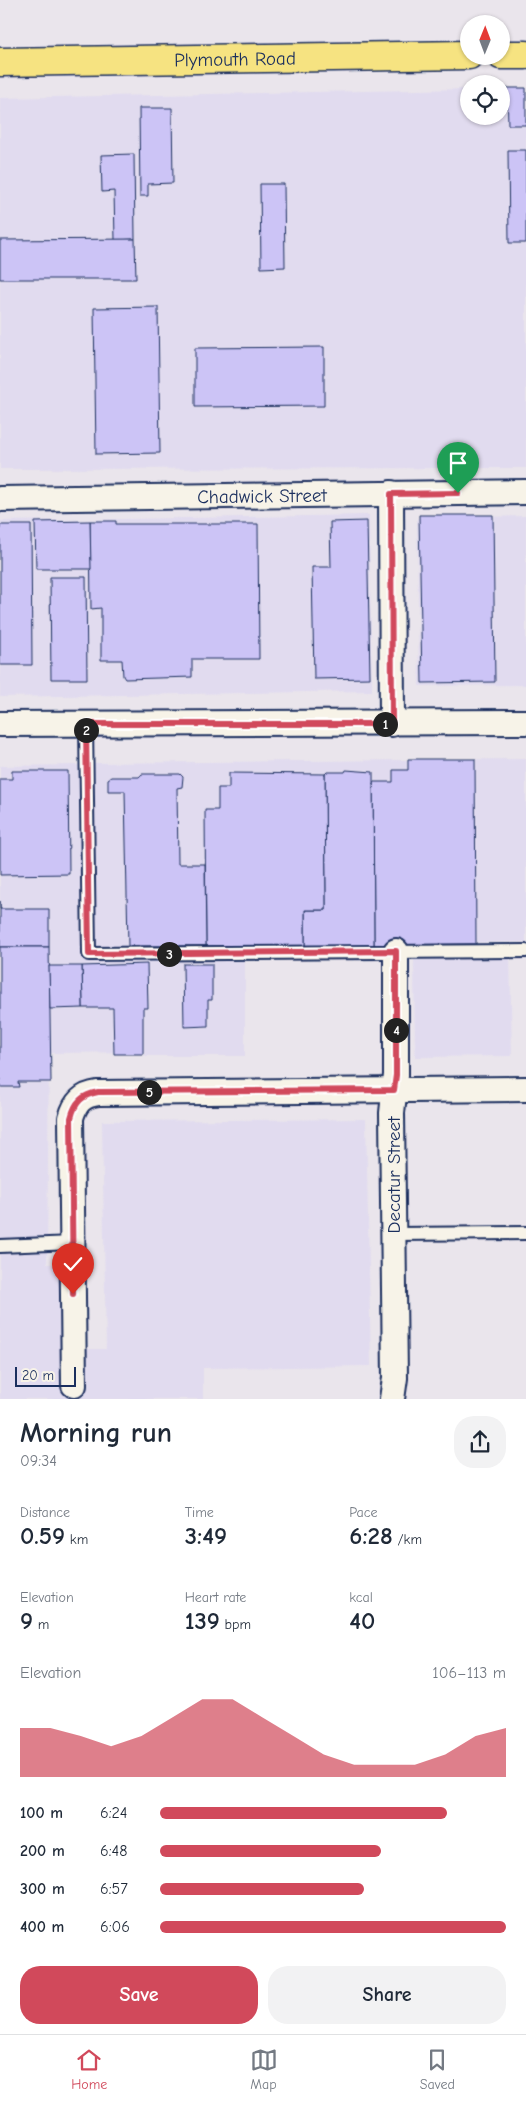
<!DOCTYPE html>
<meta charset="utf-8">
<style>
:root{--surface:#fff;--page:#f2f2f3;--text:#1f2937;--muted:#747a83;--line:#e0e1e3;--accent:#d1495b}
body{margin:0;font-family:"Comic Neue",sans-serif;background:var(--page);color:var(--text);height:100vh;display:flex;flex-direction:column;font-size:19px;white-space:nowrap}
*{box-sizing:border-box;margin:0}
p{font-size:16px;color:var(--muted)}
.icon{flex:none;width:28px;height:28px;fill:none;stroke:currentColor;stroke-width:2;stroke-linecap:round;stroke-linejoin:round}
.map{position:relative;height:1399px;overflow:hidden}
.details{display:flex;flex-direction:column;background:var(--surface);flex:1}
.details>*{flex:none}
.needle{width:32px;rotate:1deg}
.controls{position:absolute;left:460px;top:15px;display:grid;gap:10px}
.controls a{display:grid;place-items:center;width:50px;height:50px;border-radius:50%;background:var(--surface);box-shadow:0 1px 4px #0004;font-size:25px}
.scale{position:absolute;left:15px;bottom:12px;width:61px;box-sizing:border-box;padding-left:5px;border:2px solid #1b2f5e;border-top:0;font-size:14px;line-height:18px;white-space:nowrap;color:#1b2f5e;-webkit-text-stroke:4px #f7f3e8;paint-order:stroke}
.pin{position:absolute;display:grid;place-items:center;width:42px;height:42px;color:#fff;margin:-51px -21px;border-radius:50% 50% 50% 0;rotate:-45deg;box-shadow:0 0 5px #0007}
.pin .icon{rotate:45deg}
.km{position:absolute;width:25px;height:25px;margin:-12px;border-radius:50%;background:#222;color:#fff;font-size:14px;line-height:25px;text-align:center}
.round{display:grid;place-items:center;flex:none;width:52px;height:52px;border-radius:20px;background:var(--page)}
.overview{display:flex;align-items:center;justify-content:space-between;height:85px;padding:0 20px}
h1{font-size:28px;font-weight:800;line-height:38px}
.metrics{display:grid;grid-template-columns:repeat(3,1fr);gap:8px;height:85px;padding:5px 20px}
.metrics div{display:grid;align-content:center}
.metrics b{font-size:25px;font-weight:800}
.metrics small{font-size:14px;font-weight:400}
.metrics p{font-size:14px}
.chart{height:140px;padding:10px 20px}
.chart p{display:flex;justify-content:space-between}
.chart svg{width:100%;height:90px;margin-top:5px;fill:var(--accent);opacity:.7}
.cta{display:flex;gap:10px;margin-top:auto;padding:10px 20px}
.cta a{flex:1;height:58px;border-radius:20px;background:var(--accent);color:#fff;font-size:20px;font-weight:800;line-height:58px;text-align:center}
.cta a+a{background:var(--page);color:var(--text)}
ul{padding:0 20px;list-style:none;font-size:16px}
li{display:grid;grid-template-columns:80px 60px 1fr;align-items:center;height:38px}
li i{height:12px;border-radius:6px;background:var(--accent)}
.menu{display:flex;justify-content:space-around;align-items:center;height:70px;border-top:1px solid var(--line);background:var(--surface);font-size:14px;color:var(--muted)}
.menu a{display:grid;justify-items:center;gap:2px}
.menu .selected{color:var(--accent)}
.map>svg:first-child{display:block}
.built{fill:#e1dbef}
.building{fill:#ccc4f6;stroke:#1b2f5e}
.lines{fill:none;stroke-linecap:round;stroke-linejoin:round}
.service-casing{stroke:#1b2f5e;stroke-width:16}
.minor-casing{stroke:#1b2f5e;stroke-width:28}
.primary-casing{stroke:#1b2f5e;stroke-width:31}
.service{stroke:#f7f3e8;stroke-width:12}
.minor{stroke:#f7f3e8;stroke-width:24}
.primary{stroke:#f6e381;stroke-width:28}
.route-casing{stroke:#fff;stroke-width:10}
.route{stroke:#d1495b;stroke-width:6}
.labels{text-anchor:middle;stroke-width:4.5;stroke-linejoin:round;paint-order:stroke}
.street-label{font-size:19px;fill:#1b2f5e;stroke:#f7f3e8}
</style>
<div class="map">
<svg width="526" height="1399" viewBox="0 0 526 1399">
<rect width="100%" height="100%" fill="#eae5ec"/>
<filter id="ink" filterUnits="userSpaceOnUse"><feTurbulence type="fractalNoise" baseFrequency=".02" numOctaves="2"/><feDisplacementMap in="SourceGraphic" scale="10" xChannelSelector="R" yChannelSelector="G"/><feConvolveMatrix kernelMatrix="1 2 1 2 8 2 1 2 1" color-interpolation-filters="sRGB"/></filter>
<g filter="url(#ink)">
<g class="built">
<polygon points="469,89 469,116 501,116 501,89 526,89 526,468 0,469 0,98"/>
<polygon points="369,515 372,691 0,697 0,521"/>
<polygon points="526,516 526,685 419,686 417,518"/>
<polygon points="526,759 526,942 96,947 93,763"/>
<polygon points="80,765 82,960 245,959 245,1056 145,1056 145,1052 49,1053 47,1264 61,1264 61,1349 106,1349 102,1121 366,1119 371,1366 203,1368 203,1399 0,1399 0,766"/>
<polygon points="510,952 512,1056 415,1057 414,953"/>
</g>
<g class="building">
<polygon points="507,88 526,88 526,125 508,125"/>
<polygon points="139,108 172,108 173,183 148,184 148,196 140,196"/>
<polygon points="508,150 526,150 526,243 509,243"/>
<polygon points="134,154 135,239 115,240 114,191 102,192 101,155"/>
<polygon points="260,184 284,184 285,267 261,268"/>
<polygon points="135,239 136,279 0,279 0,240"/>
<polygon points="158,307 160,453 96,454 94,308"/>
<polygon points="324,347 324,406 195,407 195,348"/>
<polygon points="419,515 493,515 495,682 422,683"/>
<polygon points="90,521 116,521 116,524 258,524 259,659 192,659 192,677 125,679 123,676 122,660 101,660 101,608 91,609"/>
<polygon points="90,521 91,569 36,569 35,522"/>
<polygon points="367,521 370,678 314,679 312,567 331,567 330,522"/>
<polygon points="0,525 31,525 32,665 0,665"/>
<polygon points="50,577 86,577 87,679 51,679"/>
<polygon points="408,759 475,759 476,944 374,945 373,782 393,782 393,770 408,770"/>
<polygon points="346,770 373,772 374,945 305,946 305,910 326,910 325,774 327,772 345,772"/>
<polygon points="12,771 68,771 69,874 0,875 0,779 12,779"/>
<polygon points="229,773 325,774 326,910 305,910 305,946 206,946 205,810 218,810 218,788 229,788"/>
<polygon points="142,774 180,774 183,777 182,787 177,788 178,864 205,864 206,946 128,946 125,791 108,791 108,779 111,777 139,777"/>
<polygon points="0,901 0,909 49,909 49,947 0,947"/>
<polygon points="0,947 49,947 51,1082 18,1082 19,1087 0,1087"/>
<polygon points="147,964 148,1008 143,1008 143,1054 114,1054 113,1008 83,1008 82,966"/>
<polygon points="183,964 212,964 212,1000 208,1000 208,1026 184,1027"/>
<polygon points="49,966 82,966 83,1008 50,1009"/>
</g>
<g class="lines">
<defs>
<g id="service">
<polyline points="86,724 89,954 526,951"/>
<polyline points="393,1234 526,1233"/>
<polyline points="0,1246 73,1243"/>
</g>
<g id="minor">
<polyline points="391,493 392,724"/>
<path id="s1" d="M 0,499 L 526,492"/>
<polyline points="0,724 526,722"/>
<path d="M 74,1385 L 71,1118 C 75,1103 82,1095 98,1093 L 526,1089"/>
<polyline points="392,1399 395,1378 392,1113 396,1075 396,951"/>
</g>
<g id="primary">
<polyline points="501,55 526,55"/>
<path id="s2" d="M 0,62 L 469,55"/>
</g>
</defs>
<use href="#service" class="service-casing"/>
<use href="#minor" class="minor-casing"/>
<use href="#primary" class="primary-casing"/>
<use href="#service" class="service"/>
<use href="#minor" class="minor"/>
<use href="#primary" class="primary"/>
</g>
</g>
<g class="lines" filter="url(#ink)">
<defs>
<path id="route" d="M 73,1294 L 71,1118 C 75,1102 82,1095 98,1092 L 394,1090 L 396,1075 L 396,951 L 89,954 L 86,724 L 392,724 L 391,494 L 458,493"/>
</defs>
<use href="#route" class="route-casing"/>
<use href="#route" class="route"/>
</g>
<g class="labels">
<g class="street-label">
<text dy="7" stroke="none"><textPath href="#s2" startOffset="235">Plymouth Road</textPath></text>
<text dy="7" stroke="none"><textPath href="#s1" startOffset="262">Chadwick Street</textPath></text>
<text transform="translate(393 1175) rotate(-90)" y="7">Decatur Street</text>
</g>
</g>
</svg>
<div class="controls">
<a><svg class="needle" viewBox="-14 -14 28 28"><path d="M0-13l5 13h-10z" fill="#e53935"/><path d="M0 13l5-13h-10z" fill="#747a83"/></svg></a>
<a><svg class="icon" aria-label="locate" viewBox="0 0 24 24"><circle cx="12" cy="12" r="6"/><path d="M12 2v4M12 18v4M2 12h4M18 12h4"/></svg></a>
</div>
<div class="scale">20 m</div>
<div class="pin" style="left:458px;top:493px;background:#1e9e55"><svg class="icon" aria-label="arrive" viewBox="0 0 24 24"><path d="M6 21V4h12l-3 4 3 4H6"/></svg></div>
<div class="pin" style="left:73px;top:1294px;background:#d93025"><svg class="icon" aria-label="check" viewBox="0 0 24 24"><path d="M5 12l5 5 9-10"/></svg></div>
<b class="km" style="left:385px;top:724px">1</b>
<b class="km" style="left:86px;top:730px">2</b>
<b class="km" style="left:169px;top:954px">3</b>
<b class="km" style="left:396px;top:1030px">4</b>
<b class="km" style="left:149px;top:1092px">5</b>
</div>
<section class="details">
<div class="overview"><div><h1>Morning run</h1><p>09:34</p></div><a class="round"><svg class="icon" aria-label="share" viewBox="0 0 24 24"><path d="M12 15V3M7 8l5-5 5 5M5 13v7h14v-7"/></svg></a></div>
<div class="metrics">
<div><p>Distance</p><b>0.59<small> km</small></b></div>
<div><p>Time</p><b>3:49</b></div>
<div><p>Pace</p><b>6:28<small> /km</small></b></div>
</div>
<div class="metrics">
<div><p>Elevation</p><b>9<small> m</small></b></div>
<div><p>Heart rate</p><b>139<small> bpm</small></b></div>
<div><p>kcal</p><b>40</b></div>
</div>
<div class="chart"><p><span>Elevation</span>106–113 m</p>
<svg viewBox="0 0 160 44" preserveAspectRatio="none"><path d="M0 44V20L10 20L20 24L30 29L40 24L50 15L60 6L70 6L80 15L90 24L100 33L110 38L120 38L130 38L140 33L150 24L160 20V44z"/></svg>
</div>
<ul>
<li><b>100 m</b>6:24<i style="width:83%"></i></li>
<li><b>200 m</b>6:48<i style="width:64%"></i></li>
<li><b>300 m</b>6:57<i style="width:59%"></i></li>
<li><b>400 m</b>6:06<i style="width:100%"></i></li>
</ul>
<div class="cta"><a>Save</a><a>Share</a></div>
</section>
<nav class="menu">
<a class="selected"><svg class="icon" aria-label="home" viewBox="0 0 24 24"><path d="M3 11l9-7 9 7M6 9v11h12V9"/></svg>Home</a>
<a><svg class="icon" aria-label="map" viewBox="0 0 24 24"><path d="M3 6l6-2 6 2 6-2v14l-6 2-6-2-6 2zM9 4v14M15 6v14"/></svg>Map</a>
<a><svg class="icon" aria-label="saved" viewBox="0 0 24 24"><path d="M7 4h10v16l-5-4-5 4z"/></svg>Saved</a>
</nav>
